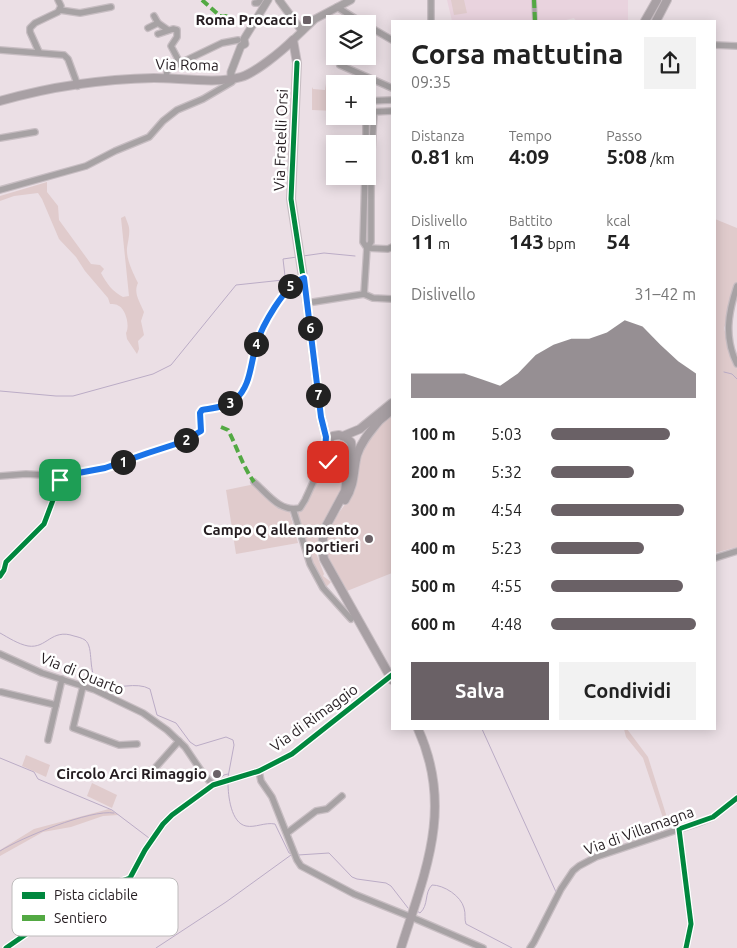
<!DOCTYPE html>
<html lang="it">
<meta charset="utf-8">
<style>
:root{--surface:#fff;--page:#f2f2f2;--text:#222;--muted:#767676;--accent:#6a6166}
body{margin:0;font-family:Ubuntu,sans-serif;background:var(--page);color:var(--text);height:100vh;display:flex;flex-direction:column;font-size:19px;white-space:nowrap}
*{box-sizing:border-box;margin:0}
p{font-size:16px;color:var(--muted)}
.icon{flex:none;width:28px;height:28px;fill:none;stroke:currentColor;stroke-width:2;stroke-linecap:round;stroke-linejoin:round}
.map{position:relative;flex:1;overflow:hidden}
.sheet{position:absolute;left:391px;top:20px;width:325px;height:710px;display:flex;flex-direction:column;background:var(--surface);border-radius:0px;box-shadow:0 2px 12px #0003}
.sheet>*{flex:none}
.buttons{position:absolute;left:326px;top:15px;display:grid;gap:10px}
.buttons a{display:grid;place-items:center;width:50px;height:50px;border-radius:0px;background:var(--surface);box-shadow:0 2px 12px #0003;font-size:25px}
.pin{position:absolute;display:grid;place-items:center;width:42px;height:42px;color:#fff;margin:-21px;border-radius:10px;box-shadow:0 2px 8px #0006}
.km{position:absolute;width:25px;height:25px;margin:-12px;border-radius:50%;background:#222;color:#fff;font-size:14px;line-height:25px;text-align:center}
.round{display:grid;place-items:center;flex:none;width:52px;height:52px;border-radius:0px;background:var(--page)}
.head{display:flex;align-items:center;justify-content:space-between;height:85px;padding:0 20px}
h1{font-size:28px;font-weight:600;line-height:38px}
.figures{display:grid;grid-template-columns:repeat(3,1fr);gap:8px;height:85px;padding:5px 20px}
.figures div{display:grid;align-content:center}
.figures b{font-size:21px;font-weight:600}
.figures small{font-size:14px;font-weight:400}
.figures p{font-size:14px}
.chart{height:140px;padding:10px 20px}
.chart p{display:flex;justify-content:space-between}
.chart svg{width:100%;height:90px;margin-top:5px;fill:var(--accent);opacity:.7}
.primary-button{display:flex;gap:10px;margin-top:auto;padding:10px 20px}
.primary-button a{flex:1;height:58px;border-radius:0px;background:var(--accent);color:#fff;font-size:20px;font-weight:600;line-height:58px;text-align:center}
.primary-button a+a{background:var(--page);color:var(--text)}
ul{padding:0 20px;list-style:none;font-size:16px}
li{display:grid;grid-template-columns:80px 60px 1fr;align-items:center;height:38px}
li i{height:12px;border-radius:6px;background:var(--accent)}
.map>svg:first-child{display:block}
.built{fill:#e9d3de}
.green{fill:#e0cbcc}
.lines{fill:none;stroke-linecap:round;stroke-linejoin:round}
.stream{stroke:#bbacc6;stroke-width:1}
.pedestrian-casing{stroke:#c7bdc2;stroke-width:6}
.minor-casing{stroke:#c7bdc2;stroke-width:8}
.tertiary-casing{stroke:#c7bdc2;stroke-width:9}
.secondary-casing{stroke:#c7bdc2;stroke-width:10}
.pedestrian{stroke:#a7a2a4;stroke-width:4}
.minor{stroke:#a7a2a4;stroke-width:5.5}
.tertiary{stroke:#a7a2a4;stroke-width:7}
.secondary{stroke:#a8a0a4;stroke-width:8}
.quiet{stroke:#53a943;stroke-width:4;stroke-dasharray:8 4;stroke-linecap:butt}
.cycleway-casing{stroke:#fff;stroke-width:8}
.cycleway{stroke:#00873e;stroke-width:5}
.route-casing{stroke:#fff;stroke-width:10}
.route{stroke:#1a73e8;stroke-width:6}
.poi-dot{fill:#6a6166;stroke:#fff;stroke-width:2}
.labels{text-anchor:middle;stroke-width:5;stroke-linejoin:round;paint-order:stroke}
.poi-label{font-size:15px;font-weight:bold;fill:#251d21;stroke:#fff;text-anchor:end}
.street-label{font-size:15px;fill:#251d21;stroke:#fff}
.key{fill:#fff;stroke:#bebbbc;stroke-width:1}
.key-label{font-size:14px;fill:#251d21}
</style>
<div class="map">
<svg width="737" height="948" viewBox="0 0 737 948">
<rect width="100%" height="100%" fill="#ebdfe5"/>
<polygon class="built" points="447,0 628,0 628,21 576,21 574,18 562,21 452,21"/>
<g class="green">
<polygon points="451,0 464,0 467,13 454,15"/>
<polygon points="326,84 336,84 335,111 312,110 312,87 313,89 325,90"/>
<path d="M 47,182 L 47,192 L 58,206 L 59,220 L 91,264 L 100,265 L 104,269 L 101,273 C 107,284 112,291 123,297 L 129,296 L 121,218 L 125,216 C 126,219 127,221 128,224 C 131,231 128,240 127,248 C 126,259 133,273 138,283 C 133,293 140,302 144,312 L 141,321 L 144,335 L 138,341 L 139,349 L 137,354 L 127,339 L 126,333 C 130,326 126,310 119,306 C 116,304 113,304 110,304 L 108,298 L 85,271 L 76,257 L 59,239 L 42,199 L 38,193 L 14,196 L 0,201 L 0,196 Z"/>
<polygon points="715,219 737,228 737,283 727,319 724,328 732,359 737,369 737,547 715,553"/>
<polygon points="392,414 392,573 347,591 327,555 327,532 330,525 354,492 363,448 374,429"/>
<polygon points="340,439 346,443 345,450 341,456 337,457 331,453 335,442"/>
<path d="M 328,465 L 339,467 L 344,476 L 342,490 L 322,524 L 316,553 L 324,574 L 323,576 L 331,582 L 325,588 L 311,564 L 295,512 C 310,506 316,482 323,468 Z"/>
<polygon points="255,484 289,510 298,543 236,554 226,490"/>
<polygon points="624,729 627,729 648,757 670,827 666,827 643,758 626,737"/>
<polygon points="26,755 50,765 46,777 22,766"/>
<polygon points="92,783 117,795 112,808 87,796"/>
<polygon points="109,809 119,815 103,816 71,827 43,832 0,856 0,850 34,829"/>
</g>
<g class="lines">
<g class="stream">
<polyline points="303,256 324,253 355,256"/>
<polyline points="724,372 732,374 737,379"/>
<polyline points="0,391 56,396 73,396 153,374 171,365 236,285 283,280 285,276 283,259 297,257"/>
<path d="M 0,633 C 9,638 18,644 28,646 C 47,649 51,628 74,636 C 78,637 82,638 85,640 C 95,648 86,672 100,686 C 117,690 136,681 150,689 L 157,715 L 176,723 L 190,742 L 196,746 L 226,737 L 233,740 L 234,745 L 228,777"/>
<polyline points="482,729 556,892"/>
<polyline points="0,758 34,772 38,779 112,810 149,838"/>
<polyline points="216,782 224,775 228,774"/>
<path d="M 228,783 C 228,796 231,823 246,826 C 255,828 265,822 275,824 L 289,853 L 292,854"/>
<path d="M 0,851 C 21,838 90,809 114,813"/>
<polyline points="298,855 329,853 352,877 357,879 386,883 391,886 408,908"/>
<path d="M 417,911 L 420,913 C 429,905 424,893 432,885 C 444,885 461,896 464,908 C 466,914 464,919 466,924 L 512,948"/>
<polyline points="156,948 226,902 291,855"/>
</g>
<defs>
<polyline id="pedestrian" points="534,0 535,21"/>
<g id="minor">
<polyline points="255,3 258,3 260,0"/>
<polyline points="337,7 364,24"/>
<polyline points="60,10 80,13 111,7"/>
<polyline points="154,16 158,23"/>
<polyline points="431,21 431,0"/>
<polyline points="368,26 392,40"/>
<polyline points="148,28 158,23 168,30"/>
<polyline points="158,34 173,29 177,30 177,37 171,46 180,63"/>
<polyline points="715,45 737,46"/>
<polyline points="0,50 64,55 68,59 78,86"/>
<polyline points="39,52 30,32 30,28 35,23 58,12 61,6 58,0"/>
<polyline points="340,65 392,88"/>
<polyline points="166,78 167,71 172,67 222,43 238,40"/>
<polyline points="368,101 392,100"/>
<polyline points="372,112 392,111"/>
<polyline points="0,138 35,132"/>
<polyline points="366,144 366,116"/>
<polyline points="365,176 363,242 367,248"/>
<polyline points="0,190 86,166 115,151 149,137 163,121 177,110 203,99 232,82 231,79"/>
<polyline points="367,248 388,249 392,247"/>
<path d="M 737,286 C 728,313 724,338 737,364"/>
<polyline points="364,294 367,248 371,242 371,168 374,112"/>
<polyline points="364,294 373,298 392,299"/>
<polyline points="307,303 364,294"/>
<polyline points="0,476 26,474 62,476"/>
<path d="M 254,482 C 267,493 280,513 300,508 L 305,500 L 326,454"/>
<polyline points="293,509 310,564 323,588 351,619"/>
<polyline points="715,558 737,551"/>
<path d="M 0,576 L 4,570 L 6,562 L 44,524 L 62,476 L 105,467 L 148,453 L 182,442 L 201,431 L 200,413 L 202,411 C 213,408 226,407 235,400 C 251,386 250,365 256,346 C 261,327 284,284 304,278"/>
<polyline points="0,654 42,673 95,690 143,713 167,730 185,747 204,775 213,785"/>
<polyline points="83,686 73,728 119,745 137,744"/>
<polyline points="1,692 56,705"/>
<polyline points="48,740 62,679"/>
<polyline points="259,771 261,781 272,797 297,860 301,866 354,894 411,917 483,948"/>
<polyline points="162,776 157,771 156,767 179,741"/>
<polyline points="679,829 691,924 686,948"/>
<polyline points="287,833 316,811 327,809 342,796"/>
<polyline points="6,948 65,907 76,897 130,878 145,850 163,824 172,815 213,785 259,771 292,754 392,675"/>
<polyline points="530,948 534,942 561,889 573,871 579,866 596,857 698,823 713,817 737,798"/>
</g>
<g id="tertiary">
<polyline points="279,0 302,31"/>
<polyline points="293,40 315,19 351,0"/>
<polyline points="231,79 231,72 241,46 245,44 244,39 268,0"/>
</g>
<g id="secondary">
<polyline points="645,21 657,0"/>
<polyline points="656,21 667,0"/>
<path d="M 0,101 C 49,87 103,79 154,78 C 178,78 219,84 241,77 C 255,73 282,51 293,40 L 297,63 L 291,199 L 307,303 L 321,417 L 326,437 L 326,454 L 330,459 L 340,464 L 348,476"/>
<polyline points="374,425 392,410"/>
<polyline points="343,436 360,429 392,403"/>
<polyline points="326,442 333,436 339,435 345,437 351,442 352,450 350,456 345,491 324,530 322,548 324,559 392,680"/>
<path d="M 345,500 C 355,485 353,471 357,455 C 361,442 370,432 378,422"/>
<path d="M 401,948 C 425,872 454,808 418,729"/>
</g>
</defs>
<use href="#pedestrian" class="pedestrian-casing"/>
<use href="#minor" class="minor-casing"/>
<use href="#tertiary" class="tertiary-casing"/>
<use href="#secondary" class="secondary-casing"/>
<use href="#pedestrian" class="pedestrian"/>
<use href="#minor" class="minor"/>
<use href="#tertiary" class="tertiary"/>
<use href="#secondary" class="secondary"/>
<g class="quiet">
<polyline points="202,0 220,16 226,16 231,21"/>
<polyline points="534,0 535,21"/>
<polyline points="351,24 355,19"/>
<path d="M 221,427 L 228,430 C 237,447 242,465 254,482"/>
</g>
<defs>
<g id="cycleway">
<polyline points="297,63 291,199 307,303 321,417 324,424"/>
<path d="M 0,576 L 4,570 L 6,562 L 44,524 L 62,476 L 105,467 L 148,453 L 182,442 L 201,431 L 200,413 L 202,411 C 213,408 226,407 235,400 C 251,386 250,365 256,346 C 261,327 284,284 304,278"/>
<polyline points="6,948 65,907 76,897 130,878 145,850 163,824 172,815 213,785 259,771 292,754 392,675"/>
<polyline points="686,948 691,924 679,829 713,817 737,798"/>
</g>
</defs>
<use href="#cycleway" class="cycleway-casing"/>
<use href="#cycleway" class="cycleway"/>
</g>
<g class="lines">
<defs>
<path id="route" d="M 60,480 L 62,476 L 105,468 L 148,453 L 182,442 L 201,431 L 200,413 L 202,410 C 213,408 227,407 235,400 C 251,386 250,365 256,346 C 261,327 285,284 304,278 L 321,417 L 326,437 L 325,451 L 332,460 L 328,462"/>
</defs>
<use href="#route" class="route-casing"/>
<use href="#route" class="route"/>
</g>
<g class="poi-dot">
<rect x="302" y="15" width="10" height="10" rx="2.5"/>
<circle cx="369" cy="539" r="5"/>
<circle cx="217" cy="774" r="5"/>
</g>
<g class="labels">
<g class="poi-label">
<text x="297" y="25">Roma Procacci</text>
<text x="359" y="535">Campo Q allenamento<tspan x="359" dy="17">portieri</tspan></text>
<text x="207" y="779">Circolo Arci Rimaggio</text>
</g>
<g class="street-label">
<text transform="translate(187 65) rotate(1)" y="5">Via Roma</text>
<text transform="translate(281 140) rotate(-88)" y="5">Via Fratelli Orsi</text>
<text transform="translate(82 674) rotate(22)" y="5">Via di Quarto</text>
<text transform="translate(314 718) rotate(-36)" y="5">Via di Rimaggio</text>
<text transform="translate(639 831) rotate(-20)" y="5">Via di Villamagna</text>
</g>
</g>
<rect x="12" y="878" width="166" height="58" rx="8" class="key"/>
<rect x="22" y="892" width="23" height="7" fill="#00873e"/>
<rect x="22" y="915" width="23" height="6" fill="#53a943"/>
<g class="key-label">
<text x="54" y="900">Pista ciclabile</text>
<text x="54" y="923">Sentiero</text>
</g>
</svg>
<div class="buttons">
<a><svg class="icon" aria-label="layers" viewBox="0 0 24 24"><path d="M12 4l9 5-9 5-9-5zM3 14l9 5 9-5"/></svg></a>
<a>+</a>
<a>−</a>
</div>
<div class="pin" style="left:60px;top:480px;background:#1e9e55"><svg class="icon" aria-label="arrive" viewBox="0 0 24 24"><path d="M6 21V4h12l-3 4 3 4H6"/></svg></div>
<div class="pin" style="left:328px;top:462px;background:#d93025"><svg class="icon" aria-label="check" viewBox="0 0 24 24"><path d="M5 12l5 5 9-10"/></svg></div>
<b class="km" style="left:123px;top:462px">1</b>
<b class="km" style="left:186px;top:440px">2</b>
<b class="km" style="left:230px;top:403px">3</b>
<b class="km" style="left:256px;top:344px">4</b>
<b class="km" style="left:290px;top:286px">5</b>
<b class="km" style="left:310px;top:328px">6</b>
<b class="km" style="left:318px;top:395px">7</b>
<section class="sheet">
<div class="head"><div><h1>Corsa mattutina</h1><p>09:35</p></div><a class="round"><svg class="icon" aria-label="share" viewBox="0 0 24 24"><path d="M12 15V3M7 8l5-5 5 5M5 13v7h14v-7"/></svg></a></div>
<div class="figures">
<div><p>Distanza</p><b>0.81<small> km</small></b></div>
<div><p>Tempo</p><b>4:09</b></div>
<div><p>Passo</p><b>5:08<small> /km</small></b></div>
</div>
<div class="figures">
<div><p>Dislivello</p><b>11<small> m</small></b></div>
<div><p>Battito</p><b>143<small> bpm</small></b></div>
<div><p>kcal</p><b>54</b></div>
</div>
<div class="chart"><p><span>Dislivello</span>31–42 m</p>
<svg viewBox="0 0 160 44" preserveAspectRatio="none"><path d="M0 44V32L10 32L20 32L30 32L40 35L50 38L60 32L70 23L80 18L90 15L100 15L110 12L120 6L130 9L140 18L150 26L160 32V44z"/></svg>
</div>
<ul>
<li><b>100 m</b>5:03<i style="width:82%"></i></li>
<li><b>200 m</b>5:32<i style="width:57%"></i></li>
<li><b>300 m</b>4:54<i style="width:92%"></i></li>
<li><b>400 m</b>5:23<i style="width:64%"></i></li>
<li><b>500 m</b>4:55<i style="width:91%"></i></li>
<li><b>600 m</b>4:48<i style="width:100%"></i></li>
</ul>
<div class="primary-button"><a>Salva</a><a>Condividi</a></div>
</section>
</div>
